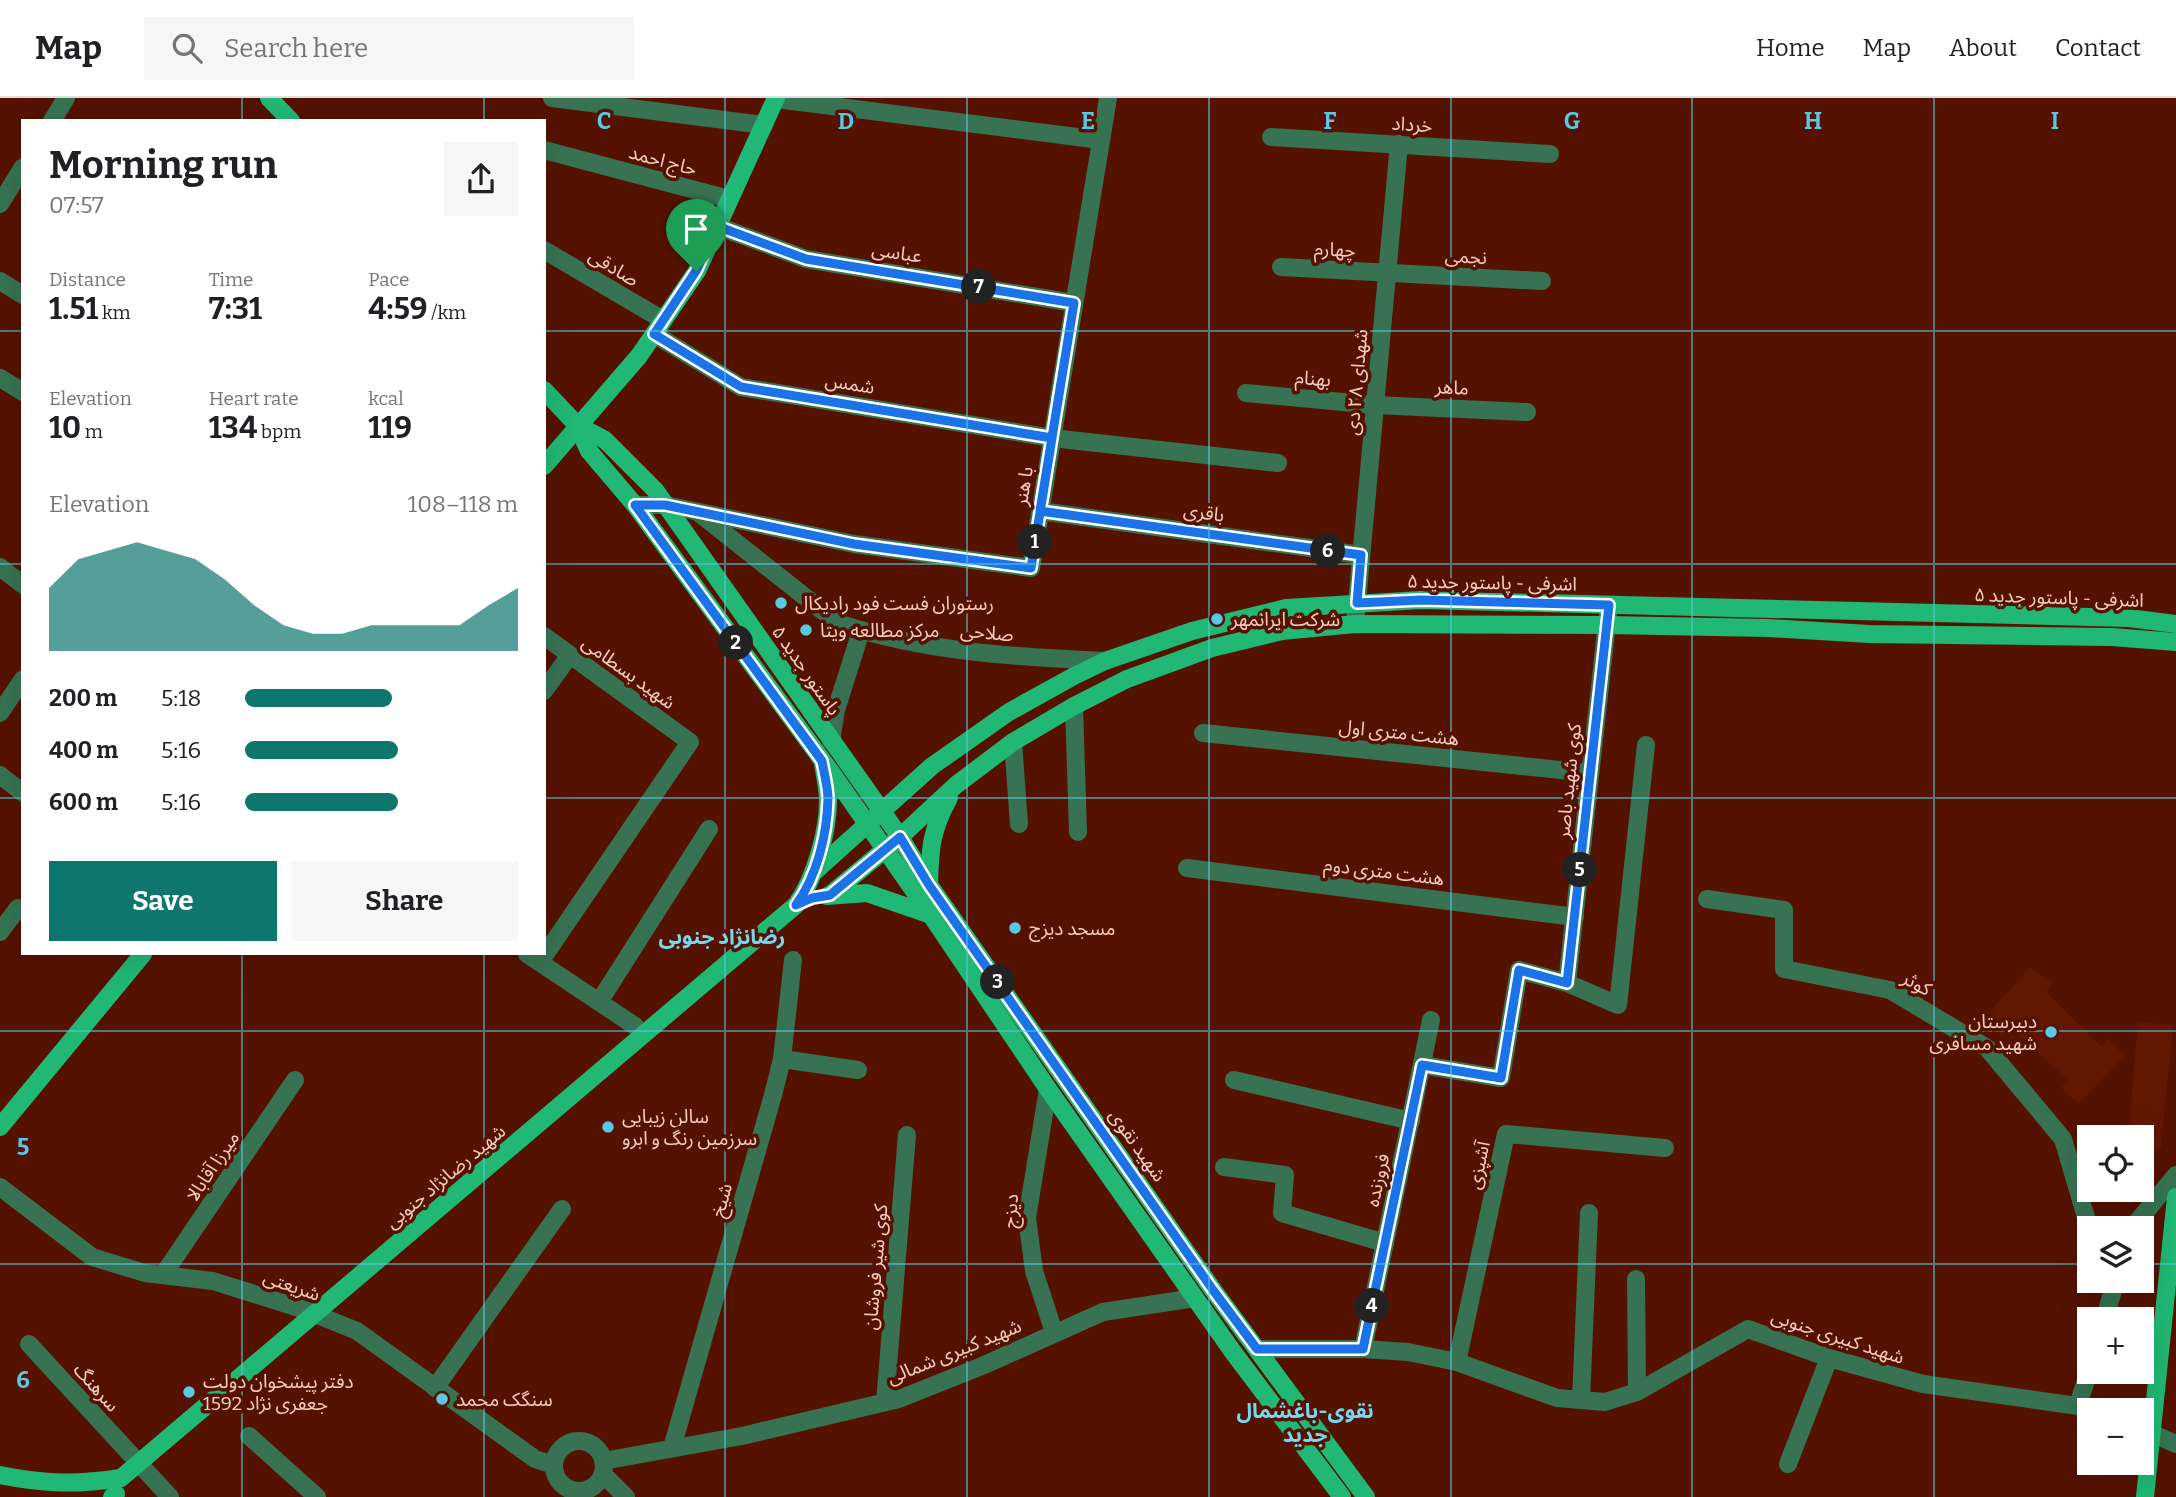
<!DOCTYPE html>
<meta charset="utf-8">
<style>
:root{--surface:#fff;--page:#f6f6f6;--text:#202124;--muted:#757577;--line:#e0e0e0;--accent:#0f766e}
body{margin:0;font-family:Bitter,"Noto Sans Arabic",serif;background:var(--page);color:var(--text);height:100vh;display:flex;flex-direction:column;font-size:26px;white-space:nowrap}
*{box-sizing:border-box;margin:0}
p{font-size:23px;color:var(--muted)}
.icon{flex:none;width:38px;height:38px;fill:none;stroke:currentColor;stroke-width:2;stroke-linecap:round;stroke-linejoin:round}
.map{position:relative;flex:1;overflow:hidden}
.drawer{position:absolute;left:21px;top:21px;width:525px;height:836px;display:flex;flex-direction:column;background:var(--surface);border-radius:0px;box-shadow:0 7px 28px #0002}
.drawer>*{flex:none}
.buttons{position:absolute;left:2077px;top:1027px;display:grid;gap:14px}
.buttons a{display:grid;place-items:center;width:77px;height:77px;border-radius:0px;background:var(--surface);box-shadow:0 7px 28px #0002;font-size:35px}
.pin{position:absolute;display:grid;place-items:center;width:60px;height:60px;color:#fff;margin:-72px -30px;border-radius:50% 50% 50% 0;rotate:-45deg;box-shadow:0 0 7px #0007}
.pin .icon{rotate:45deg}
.km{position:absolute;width:35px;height:35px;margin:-18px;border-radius:50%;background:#222;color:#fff;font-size:19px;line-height:35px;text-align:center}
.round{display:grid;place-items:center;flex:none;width:74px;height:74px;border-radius:0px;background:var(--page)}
.overview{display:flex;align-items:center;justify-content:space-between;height:119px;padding:0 28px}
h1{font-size:38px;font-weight:700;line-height:52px}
.metrics{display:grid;grid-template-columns:repeat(3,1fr);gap:10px;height:119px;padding:7px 28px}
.metrics div{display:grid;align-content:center}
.metrics b{font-size:30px;font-weight:700}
.metrics small{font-size:19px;font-weight:400}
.metrics p{font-size:19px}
.chart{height:196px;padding:14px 28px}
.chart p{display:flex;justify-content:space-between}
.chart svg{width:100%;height:126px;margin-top:7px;fill:var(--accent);opacity:.7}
.button{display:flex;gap:14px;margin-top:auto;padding:14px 28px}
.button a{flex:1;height:80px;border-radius:0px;background:var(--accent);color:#fff;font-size:28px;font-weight:700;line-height:80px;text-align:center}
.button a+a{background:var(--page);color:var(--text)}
ul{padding:0 28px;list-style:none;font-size:23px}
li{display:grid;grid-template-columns:112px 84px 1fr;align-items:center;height:52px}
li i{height:18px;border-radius:9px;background:var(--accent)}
header{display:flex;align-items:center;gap:42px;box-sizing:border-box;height:98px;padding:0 35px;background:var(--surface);border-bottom:2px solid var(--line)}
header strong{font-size:33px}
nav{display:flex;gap:38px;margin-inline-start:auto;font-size:24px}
.search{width:490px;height:63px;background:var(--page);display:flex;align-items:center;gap:18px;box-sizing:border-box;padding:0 24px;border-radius:0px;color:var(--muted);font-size:26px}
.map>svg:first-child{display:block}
.built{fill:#621700}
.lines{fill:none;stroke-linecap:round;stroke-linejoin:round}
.minor{stroke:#377352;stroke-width:18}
.major{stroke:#21b774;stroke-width:18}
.route-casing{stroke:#fff;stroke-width:14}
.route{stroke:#1a73e8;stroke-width:9}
.grid{fill:none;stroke:#59c8e5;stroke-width:2;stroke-opacity:0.55}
.poi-dot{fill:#59c8e5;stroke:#551200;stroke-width:2.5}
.labels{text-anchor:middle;stroke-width:7;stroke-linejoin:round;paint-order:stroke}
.street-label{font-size:19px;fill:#f8cec1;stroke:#551200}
.poi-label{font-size:19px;fill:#f8cec1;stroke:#551200;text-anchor:start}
.neighbourhood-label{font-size:21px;font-weight:bold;fill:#75d8f2;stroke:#551200}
.grid-label{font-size:23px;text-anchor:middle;font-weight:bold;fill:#59c8e5;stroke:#551200;stroke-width:7;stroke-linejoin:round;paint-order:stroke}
</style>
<header>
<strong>Map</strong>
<div class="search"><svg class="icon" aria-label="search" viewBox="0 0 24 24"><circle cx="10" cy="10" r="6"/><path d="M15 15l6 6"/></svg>Search here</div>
<nav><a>Home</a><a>Map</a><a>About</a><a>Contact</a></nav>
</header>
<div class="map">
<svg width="2176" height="1399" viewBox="0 0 2176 1399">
<rect width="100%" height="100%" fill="#551200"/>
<g class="built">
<polygon points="2030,869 2052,886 2046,894 2101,948 2108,940 2125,958 2078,1006 2061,990 2068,982 2011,930 2003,938 1984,920"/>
<polygon points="2138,924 2173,927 2161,1051 2142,1049 2142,1040 2128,1039"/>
</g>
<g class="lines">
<g class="minor">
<polyline points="552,0 764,27"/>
<polyline points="776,1 1101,42"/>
<polyline points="52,23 66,0"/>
<polyline points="1271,39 1550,56"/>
<polyline points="544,52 729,101"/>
<polyline points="0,106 23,69"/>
<polyline points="717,128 806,161 1074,205"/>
<polyline points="544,152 663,222"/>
<polyline points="1281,169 1542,183"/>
<polyline points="0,183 23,197"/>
<polyline points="654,236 741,289 1052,340 1278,365"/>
<polyline points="0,280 23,294"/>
<polyline points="1246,295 1375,307 1527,314"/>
<polyline points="635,407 665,407 854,446 1031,470 1108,0"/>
<polyline points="1040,413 1361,457"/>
<path d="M 699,415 L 838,525 C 924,554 1016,559 1105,563"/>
<polyline points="0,469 23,487"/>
<polyline points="1355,526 1399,46"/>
<polyline points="544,593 570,557"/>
<polyline points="1074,608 1078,734"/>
<polyline points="0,615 23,581"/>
<polyline points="1203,635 1590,675"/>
<polyline points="831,643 836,612 861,533"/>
<polyline points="1013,644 1019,726"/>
<polyline points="0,677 23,695"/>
<polyline points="1187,770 1575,819"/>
<polyline points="1707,801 1784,812 1784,871 1890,892 1987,950 2063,1041 2090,1133"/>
<polyline points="0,834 18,810"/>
<polyline points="527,856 635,928"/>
<polyline points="540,864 690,644 544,538"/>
<polyline points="1567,885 1609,507"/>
<polyline points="599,904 709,731"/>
<polyline points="782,961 858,972"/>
<polyline points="1422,967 1501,980 1519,872 1567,885 1618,907 1646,647"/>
<polyline points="1234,982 1411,1023"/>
<polyline points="1048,991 1027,1120 1034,1173 1054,1234"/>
<polyline points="1224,1069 1285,1077 1282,1115 1385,1145"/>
<polyline points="0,1089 92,1159 145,1175 213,1183 305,1212 357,1233 535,1361 554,1367"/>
<polyline points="2132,1130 2176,1077"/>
<polyline points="163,1177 295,982"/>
<polyline points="1636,1181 1637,1294"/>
<polyline points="2104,1222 2116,1183"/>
<polyline points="29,1246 170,1399"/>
<polyline points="1257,1251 1363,1251 1408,1254 1457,1264 1557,1300 1605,1304 1637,1294 1748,1231 1829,1260 1923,1286 2078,1308 2093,1312"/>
<polyline points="1363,1251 1431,922"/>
<polyline points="1457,1264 1506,1036 1665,1050"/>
<polyline points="435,1290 562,1111"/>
<polyline points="1581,1302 1589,1115"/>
<polyline points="885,1304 907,1037"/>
<polyline points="2078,1308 2090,1269"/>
<polyline points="2142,1331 2176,1346"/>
<polyline points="249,1338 317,1399"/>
<circle cx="579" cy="1368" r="25"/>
<polyline points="672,1350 773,997 782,961 793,862"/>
<polyline points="603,1363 742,1338 899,1301 982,1268 1103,1214 1195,1200"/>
<polyline points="1788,1366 1829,1260"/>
<polyline points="603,1376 626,1399"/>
</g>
<g class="major">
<polyline points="269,0 291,23"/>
<polyline points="544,292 577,327 589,353 635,407 831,674 931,817 1048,991 1233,1254 1342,1399"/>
<polyline points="577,327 605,342 655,392 900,739 929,787 1213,1192 1366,1399"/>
<polyline points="544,368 639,258 697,173 776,0"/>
<polyline points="814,774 932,668 1009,614 1074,578 1105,563 1192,533 1286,510 1421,502 2129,520 2176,526"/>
<path d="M 929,787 C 930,751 931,732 949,700"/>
<polyline points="830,797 900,739 956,687 1013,644 1074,608 1127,581 1212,550 1282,533 1355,526 1607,527 1768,530 1869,536 2112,539 2176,544"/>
<polyline points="827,798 867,795 931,817"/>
<polyline points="0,1029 143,856"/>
<path d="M 0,1377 C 45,1386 76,1387 121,1380"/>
<path d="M 121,1380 L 796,807 C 815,781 829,731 828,699 C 827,688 825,677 823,666"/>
<polyline points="112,1399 116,1396"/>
<polyline points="2145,1399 2176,1099"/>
</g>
</g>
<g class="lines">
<defs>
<path id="route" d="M 696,173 L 654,236 L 741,289 L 1052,340 L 1031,470 L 854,446 L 665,407 L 635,407 L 822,663 C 824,675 828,689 828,701 C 827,737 817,778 796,807 L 812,800 L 830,797 L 900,739 L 929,787 L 1213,1192 L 1257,1251 L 1363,1251 L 1422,967 L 1501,980 L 1519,872 L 1567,885 L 1609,507 L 1421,502 L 1357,505 L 1361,457 L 1040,413 L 1074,205 L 806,161 L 717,128 L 696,173"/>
</defs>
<use href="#route" class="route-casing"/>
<use href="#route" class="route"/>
</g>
<path class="grid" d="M 242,0 L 242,23M 484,0 L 484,23M 725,0 L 725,1399M 967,0 L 967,1399M 1209,0 L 1209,1399M 1451,0 L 1451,1399M 1692,0 L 1692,1399M 1934,0 L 1934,1399M 0,233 L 23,233M 544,233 L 2176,233M 0,466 L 23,466M 544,466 L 2176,466M 0,700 L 23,700M 544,700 L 2176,700M 242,856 L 242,1399M 484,856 L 484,1399M 0,933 L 2176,933M 0,1166 L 2090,1166M 2142,1166 L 2176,1166"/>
<g class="poi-dot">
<circle cx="781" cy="505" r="7"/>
<circle cx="1217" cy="521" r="7"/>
<circle cx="806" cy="532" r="7"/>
<circle cx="1015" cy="830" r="7"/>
<circle cx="2051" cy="934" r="7"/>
<circle cx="608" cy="1029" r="7"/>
<circle cx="189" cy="1294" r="7"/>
<circle cx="442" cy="1301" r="7"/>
</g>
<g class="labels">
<g class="street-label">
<text transform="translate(1412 26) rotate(4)" y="7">خرداد</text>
<text transform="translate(663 62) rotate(15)" y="7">حاج احمد</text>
<text transform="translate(1335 151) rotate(3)" y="7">چهارم</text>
<text transform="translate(897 154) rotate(9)" y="7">عباسی</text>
<text transform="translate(1466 158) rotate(3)" y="7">نجمی</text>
<text transform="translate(614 169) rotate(31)" y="7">صادقی</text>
<text transform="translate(1313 280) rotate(5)" y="7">بهنام</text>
<text transform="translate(1356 284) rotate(-85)" y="7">شهدای ۲۸ دی</text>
<text transform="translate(850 285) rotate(9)" y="7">شمس</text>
<text transform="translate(1452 289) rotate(3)" y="7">ماهر</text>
<text transform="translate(1023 388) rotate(-81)" y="7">با هنر</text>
<text transform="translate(1204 414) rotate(8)" y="7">باقری</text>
<text transform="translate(1492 484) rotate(1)" y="7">اشرفی - پاستور جدید ۵</text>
<text transform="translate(2059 499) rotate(2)" y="7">اشرفی - پاستور جدید ۵</text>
<text transform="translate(987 534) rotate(5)" y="7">صلاحی</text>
<text transform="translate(807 572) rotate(55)" y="7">پاستور جدید ۵</text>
<text transform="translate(629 574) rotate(36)" y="7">شهید بسطامی</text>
<text transform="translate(1399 634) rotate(6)" y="7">هشت متری اول</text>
<text transform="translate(1568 683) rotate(-84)" y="7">کوی شهید باصر</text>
<text transform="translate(1384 773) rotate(7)" y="7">هشت متری دوم</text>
<text transform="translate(1917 885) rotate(29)" y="7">کوثر</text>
<text transform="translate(1138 1047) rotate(55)" y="7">شهید نقوی</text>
<text transform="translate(1478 1067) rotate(-78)" y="7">آشپزی</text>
<text transform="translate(212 1068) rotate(-56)" y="7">میرزا آقابالا</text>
<text transform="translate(445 1078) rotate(-40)" y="7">شهید رضانژاد جنوبی</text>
<text transform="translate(1377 1082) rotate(-78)" y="7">فروزنده</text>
<text transform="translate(721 1102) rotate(-74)" y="7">شیخ</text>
<text transform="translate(1010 1113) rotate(-87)" y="7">دیزج</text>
<text transform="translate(875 1169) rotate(-85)" y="7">کوی شیر فروشان</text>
<text transform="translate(292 1187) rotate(19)" y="7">شریعتی</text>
<text transform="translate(1838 1238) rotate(18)" y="7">شهید کبیری جنوبی</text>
<text transform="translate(954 1253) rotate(-22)" y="7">شهید کبیری شمالی</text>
<text transform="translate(97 1289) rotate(48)" y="7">سرهنگ</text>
</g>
<g class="poi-label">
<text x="795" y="512">رستوران فست فود رادیکال</text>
<text x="1231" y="528">شرکت ایرانمهر</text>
<text x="820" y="539">مرکز مطالعه ویتا</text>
<text x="1029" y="837">مسجد دیزج</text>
<text x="2037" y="930" text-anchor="end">دبیرستان<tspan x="2037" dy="22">شهید مسافری</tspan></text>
<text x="622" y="1025">سالن زیبایی<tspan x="622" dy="22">سرزمین رنگ و ابرو</tspan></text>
<text x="203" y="1290">دفتر پیشخوان دولت<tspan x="203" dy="22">1592 جعفری نژاد</tspan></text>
<text x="456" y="1308">سنگک محمد</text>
</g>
<g class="neighbourhood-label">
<text x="722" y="846">رضانژاد جنوبی</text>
<text x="1305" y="1320">نقوی-باغشمال<tspan x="1305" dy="24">جدید</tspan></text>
</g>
</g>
<g class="grid-label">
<text x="604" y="31">C</text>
<text x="846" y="31">D</text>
<text x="1088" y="31">E</text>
<text x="1330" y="31">F</text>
<text x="1572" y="31">G</text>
<text x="1813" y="31">H</text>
<text x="2055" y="31">I</text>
<text x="23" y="1057">5</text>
<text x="23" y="1290">6</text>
</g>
</svg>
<div class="buttons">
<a><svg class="icon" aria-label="locate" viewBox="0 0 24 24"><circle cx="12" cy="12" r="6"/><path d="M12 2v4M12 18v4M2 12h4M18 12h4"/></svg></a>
<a><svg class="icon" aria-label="layers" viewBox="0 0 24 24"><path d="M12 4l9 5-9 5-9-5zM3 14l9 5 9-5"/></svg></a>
<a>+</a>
<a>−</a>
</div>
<div class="pin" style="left:696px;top:173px;background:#1e9e55"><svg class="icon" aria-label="arrive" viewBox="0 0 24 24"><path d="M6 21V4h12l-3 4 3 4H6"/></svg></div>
<b class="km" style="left:1035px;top:444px">1</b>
<b class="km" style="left:736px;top:545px">2</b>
<b class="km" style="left:998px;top:884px">3</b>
<b class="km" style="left:1372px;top:1208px">4</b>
<b class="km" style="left:1580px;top:772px">5</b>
<b class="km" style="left:1328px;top:453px">6</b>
<b class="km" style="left:979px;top:189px">7</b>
<section class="drawer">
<div class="overview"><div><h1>Morning run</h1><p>07:57</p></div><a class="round"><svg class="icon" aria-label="share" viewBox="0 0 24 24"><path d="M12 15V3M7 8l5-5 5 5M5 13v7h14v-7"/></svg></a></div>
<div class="metrics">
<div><p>Distance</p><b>1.51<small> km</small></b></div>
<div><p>Time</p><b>7:31</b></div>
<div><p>Pace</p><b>4:59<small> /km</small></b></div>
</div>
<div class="metrics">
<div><p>Elevation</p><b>10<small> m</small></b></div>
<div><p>Heart rate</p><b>134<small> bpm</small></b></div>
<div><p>kcal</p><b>119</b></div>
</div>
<div class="chart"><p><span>Elevation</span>108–118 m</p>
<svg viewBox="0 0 160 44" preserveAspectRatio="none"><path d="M0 44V22L10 12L20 9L30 6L40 9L50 12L60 19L70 28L80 35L90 38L100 38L110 35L120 35L130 35L140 35L150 28L160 22V44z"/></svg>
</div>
<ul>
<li><b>200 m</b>5:18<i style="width:54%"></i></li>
<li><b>400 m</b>5:16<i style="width:56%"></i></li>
<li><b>600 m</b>5:16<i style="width:56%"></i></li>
</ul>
<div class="button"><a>Save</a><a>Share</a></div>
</section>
</div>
